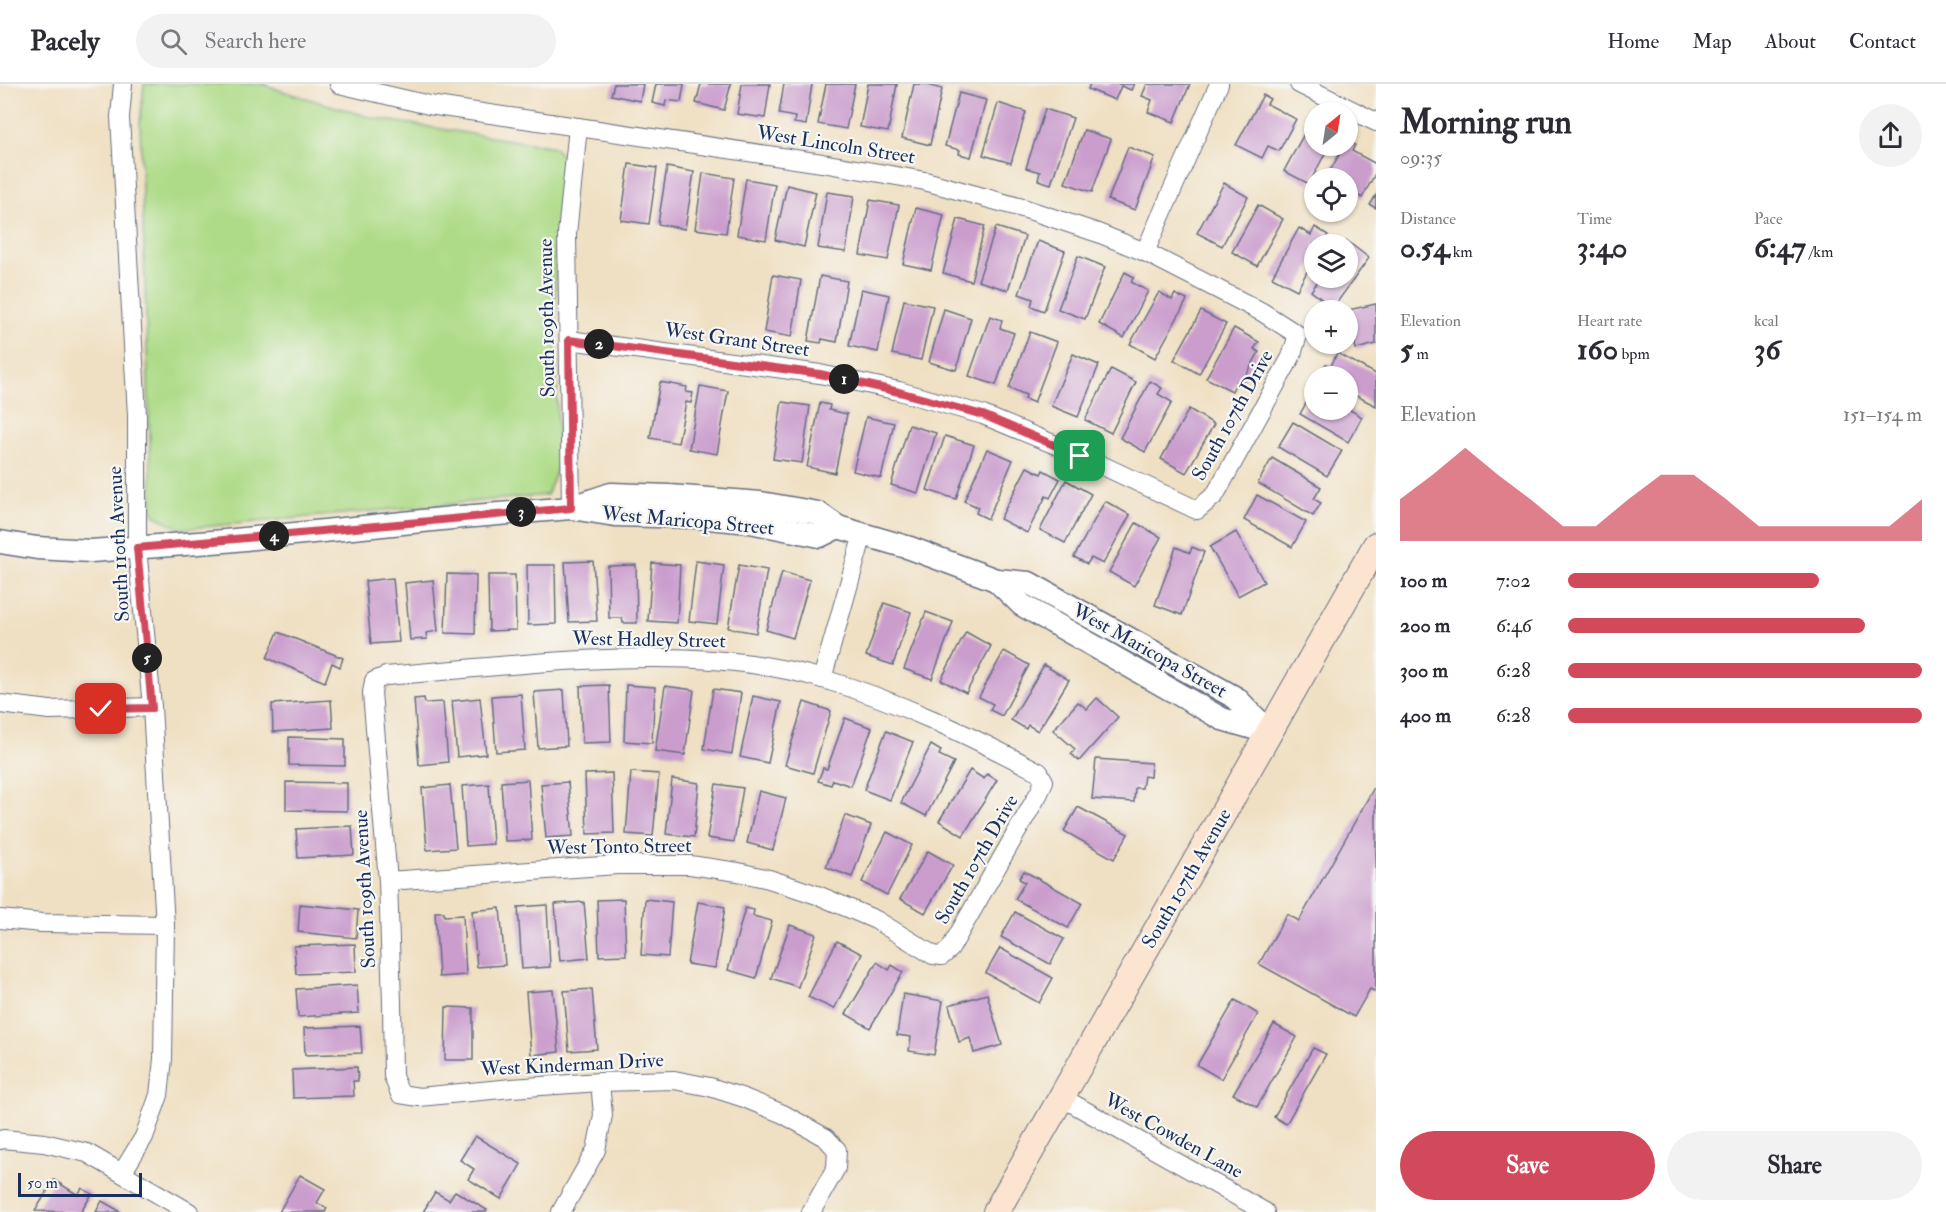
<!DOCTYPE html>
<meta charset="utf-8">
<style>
:root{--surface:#fff;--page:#f2f2f3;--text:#2b2b33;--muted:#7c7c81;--line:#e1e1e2;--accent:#d1495b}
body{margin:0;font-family:"IM FELL Double Pica",serif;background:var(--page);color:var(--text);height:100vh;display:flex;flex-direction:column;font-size:22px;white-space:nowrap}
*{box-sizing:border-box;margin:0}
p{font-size:20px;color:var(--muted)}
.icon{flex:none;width:33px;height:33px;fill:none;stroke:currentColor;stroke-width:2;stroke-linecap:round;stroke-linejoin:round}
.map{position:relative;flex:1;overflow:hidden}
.panel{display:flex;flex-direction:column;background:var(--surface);width:570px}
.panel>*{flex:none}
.needle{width:39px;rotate:30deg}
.fabs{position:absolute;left:1304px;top:18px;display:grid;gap:12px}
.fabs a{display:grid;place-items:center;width:54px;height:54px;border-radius:50%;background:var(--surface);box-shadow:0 2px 4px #0004;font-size:30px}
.scale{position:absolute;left:18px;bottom:15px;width:124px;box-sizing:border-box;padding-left:6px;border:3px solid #1b2f5e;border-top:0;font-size:16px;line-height:21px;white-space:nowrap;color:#1b2f5e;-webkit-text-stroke:4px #f6f6f2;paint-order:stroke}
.pin{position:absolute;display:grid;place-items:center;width:51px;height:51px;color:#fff;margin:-26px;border-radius:12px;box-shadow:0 3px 9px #0006}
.km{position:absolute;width:30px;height:30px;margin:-15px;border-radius:50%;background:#222;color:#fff;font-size:16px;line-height:30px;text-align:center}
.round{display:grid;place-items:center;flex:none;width:63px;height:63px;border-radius:32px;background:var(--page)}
.headline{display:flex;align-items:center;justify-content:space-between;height:102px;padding:0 24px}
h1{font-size:33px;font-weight:800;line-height:45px}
.stats{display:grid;grid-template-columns:repeat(3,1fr);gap:9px;height:102px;padding:6px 24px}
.stats div{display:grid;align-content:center}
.stats b{font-size:30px;font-weight:800}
.stats small{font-size:16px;font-weight:400}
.stats p{font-size:16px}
.chart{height:168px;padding:12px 24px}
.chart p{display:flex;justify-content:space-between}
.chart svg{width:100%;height:108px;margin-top:6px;fill:var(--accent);opacity:.7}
.button{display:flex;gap:12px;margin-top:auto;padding:12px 24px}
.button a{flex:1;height:69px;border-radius:36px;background:var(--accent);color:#fff;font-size:24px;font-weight:800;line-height:69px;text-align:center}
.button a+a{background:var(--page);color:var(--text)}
ul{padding:0 24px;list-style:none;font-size:20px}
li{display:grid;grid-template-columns:96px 72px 1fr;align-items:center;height:45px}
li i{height:15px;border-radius:8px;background:var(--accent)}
header{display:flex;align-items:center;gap:36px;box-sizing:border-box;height:84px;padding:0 30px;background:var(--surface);border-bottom:2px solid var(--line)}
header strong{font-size:28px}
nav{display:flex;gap:33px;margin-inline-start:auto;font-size:21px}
.search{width:420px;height:54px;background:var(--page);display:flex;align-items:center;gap:15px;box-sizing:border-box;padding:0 21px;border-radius:33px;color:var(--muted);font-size:22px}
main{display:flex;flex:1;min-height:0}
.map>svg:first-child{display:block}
.green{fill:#aedb87;stroke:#648572;stroke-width:1.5}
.building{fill:#ca9dcd}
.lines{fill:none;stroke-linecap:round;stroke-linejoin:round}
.minor-casing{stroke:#666d81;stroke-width:20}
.tertiary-casing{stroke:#666d81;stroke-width:25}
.secondary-casing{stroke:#666d81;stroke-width:28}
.minor{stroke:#fff;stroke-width:18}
.tertiary{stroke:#fff;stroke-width:22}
.secondary{stroke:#fce5d0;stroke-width:26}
.route-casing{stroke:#fff;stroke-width:12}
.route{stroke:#d1495b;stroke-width:8}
.labels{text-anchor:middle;stroke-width:4.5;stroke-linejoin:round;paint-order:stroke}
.street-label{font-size:20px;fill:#1b2f5e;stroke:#f6f6f2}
</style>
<header>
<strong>Pacely</strong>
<div class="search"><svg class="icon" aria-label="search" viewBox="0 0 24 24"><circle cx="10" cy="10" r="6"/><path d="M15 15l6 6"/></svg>Search here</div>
<nav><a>Home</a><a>Map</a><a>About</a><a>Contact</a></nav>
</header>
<main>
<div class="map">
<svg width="1376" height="1128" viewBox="0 0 1376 1128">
<rect width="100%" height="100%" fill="#f6f6f2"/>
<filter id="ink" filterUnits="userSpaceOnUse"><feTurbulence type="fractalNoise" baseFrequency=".0167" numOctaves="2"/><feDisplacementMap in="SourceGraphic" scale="12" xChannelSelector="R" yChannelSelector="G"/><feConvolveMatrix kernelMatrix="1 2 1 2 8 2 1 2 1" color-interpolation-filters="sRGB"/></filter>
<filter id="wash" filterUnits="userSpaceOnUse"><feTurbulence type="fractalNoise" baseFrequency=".008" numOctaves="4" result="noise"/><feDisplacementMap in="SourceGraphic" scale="24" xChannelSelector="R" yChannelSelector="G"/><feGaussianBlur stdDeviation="1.35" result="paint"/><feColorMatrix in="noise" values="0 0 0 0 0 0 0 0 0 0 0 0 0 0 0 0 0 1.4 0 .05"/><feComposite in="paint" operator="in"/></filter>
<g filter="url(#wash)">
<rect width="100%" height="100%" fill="#f0e0c3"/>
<polygon class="green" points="144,0 264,0 279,6 373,34 554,63 564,75 555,170 558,383 547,411 181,445 154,431 152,424 140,40"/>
<g id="blocks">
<g class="building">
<polygon points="614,0 643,0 640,17 611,11"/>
<polygon points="656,0 684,0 681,18 666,16 665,22 652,19"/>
<polygon points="701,0 731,0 724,26 696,19"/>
<polygon points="742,0 770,0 765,34 737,30"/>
<polygon points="784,0 812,0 806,41 794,39 795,33 779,30"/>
<polygon points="826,0 855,0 846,45 818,40"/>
<polygon points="868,0 897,0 888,48 860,43"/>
<polygon points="914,0 930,0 930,2 942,5 930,61 902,54"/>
<polygon points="1090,0 1134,0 1131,6 1121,2 1115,16 1088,5"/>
<polygon points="1147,0 1190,0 1174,38 1148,28 1152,16 1142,12"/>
<polygon points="959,9 986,16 971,73 959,70 960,66 945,62"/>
<polygon points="1263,11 1270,15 1267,20 1296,35 1279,67 1268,62 1262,74 1236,61"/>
<polygon points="998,19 1026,28 1011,79 983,71"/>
<polygon points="1045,25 1073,34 1051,100 1038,96 1040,88 1026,84"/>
<polygon points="1311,37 1314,38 1314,62 1329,62 1309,100 1284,87"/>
<polygon points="1084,46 1111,55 1092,108 1065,99"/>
<polygon points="1347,57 1355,61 1352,67 1376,80 1376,88 1362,114 1352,108 1347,117 1347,94 1326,94 1344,62 1347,62"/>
<polygon points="1128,63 1155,73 1135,126 1108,116"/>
<polygon points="629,80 657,84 649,140 621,136"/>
<polygon points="667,83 694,88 685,145 658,140"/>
<polygon points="703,89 734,94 726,149 695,145"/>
<polygon points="746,95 775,100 766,156 737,151"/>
<polygon points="1224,99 1248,113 1222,162 1197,149"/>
<polygon points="787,101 816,108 804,163 775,156"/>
<polygon points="827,108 854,112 846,168 818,164"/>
<polygon points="1376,111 1376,124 1370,121"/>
<polygon points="870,116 899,121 888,176 860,171"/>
<polygon points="1258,121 1283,135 1257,182 1232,168"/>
<polygon points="916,124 944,131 931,186 903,180"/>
<polygon points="958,135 985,142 971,197 943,189"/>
<polygon points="996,143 1025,152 1008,206 978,197"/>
<polygon points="1315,143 1328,151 1322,160 1314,160 1314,175 1297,206 1272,193 1299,144 1311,151"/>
<polygon points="1038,157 1065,167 1044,227 1031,222 1033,215 1019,210"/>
<polygon points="1347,157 1369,174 1333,224 1311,207 1320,194 1347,194 1347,160 1344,160"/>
<polygon points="1078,172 1105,183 1085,235 1058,225"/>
<polygon points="1125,188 1134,193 1131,198 1148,207 1124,254 1099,240"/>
<polygon points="773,191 801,196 792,253 764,248"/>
<polygon points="820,192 847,197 837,258 822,255 821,259 808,257"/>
<polygon points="861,205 889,211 878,268 849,262"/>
<polygon points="1159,208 1172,216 1175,210 1187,216 1155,274 1130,260"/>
<polygon points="904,216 933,222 921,276 892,270"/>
<polygon points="1376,220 1376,260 1356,265 1348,226"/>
<polygon points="944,225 971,234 956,286 929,278"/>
<polygon points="1201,227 1226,240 1199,290 1174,276"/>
<polygon points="990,232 1002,236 1000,244 1014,249 996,301 969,292"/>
<polygon points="1234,244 1259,258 1254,265 1259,268 1242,299 1237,297 1232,307 1206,294"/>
<polygon points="1030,248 1057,258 1034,319 1025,315 1026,311 1009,304"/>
<polygon points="1337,269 1376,290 1376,322 1347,307 1347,292 1319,292 1326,280 1331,282"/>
<polygon points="1073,270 1099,281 1078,333 1051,322"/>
<polygon points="1111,285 1136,298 1111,349 1085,336"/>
<polygon points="1150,297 1162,304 1158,310 1172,318 1145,368 1120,354"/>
<polygon points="660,298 687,303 686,308 693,309 691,319 686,318 678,359 650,354"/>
<polygon points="700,302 728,307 717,370 689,365"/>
<polygon points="1314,305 1314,326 1347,324 1362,333 1348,358 1300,330"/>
<polygon points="782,318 810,322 802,379 773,375"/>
<polygon points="820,319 830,321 829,326 847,330 835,389 807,383"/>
<polygon points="1189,325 1214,340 1186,389 1161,375"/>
<polygon points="866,333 894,339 881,394 853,387"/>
<polygon points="1293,338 1342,367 1327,392 1278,363"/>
<polygon points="909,341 936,349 918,409 891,401"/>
<polygon points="945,352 974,361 956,415 927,406"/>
<polygon points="987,365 1013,376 988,435 976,429 978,423 964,417"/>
<polygon points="1272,374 1321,403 1314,415 1321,419 1313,432 1258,399"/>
<polygon points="1027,383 1041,390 1043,386 1060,395 1050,414 1046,412 1027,449 1000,435"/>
<polygon points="1066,396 1091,410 1065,459 1040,446"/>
<polygon points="1257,411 1306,438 1292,463 1244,436"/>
<polygon points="1105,417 1130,431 1103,480 1091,474 1087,480 1074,473"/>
<polygon points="1136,439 1161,453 1134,502 1109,488"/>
<polygon points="1236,448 1264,498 1238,512 1210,463"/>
<polygon points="1176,463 1190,469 1192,463 1204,468 1182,531 1155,521"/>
<polygon points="593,477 597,537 569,538 565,478"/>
<polygon points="696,477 724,481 717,540 689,537"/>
<polygon points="652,479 680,481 677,539 648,537"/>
<polygon points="527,481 555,481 556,540 528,541"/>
<polygon points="636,481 637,539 623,539 622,534 609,534 608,482"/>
<polygon points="739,481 767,486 756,549 728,544"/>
<polygon points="782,488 810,496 793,554 766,546"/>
<polygon points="447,490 476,491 475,550 445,549"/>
<polygon points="488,491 515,491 516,546 489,547"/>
<polygon points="393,494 399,558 371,560 365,497"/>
<polygon points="433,496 438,547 426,549 427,555 410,556 405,499"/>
<polygon points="884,519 911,528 893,581 866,572"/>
<polygon points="926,528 953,538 932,595 904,585"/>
<polygon points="278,548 343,574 340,583 332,579 325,598 267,574"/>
<polygon points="966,548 991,562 966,609 941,596"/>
<polygon points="1004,567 1029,581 1002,632 990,626 993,620 979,613"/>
<polygon points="1044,581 1069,596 1038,647 1028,641 1026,645 1011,636"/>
<polygon points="609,601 611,658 582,659 580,602"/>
<polygon points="626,601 655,603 652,659 624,657"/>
<polygon points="665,602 694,606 685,671 655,667"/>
<polygon points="713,605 741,609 732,670 704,665"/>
<polygon points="564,606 567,662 538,664 534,608"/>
<polygon points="521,610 525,666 496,668 492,612"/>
<polygon points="753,612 781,618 768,679 740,673"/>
<polygon points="424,614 425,619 443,618 448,678 419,681 414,615"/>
<polygon points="480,614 486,670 457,673 452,617"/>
<polygon points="1097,614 1118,633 1079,677 1071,670 1075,665 1053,646 1078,618 1087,625"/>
<polygon points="331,616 333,644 273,648 272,620"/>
<polygon points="804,618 831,627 813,689 785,681"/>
<polygon points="845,634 872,644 851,702 833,696 831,701 818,697 823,684 827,685"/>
<polygon points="886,647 913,658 890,716 864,706"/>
<polygon points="289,653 345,655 345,682 289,681"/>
<polygon points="931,661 941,667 939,671 954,678 926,732 901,719"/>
<polygon points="1096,675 1151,679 1150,693 1144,692 1142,704 1135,704 1134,718 1092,715"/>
<polygon points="970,686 984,695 987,690 997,696 963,752 939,737"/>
<polygon points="631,688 659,690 653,752 626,750"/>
<polygon points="612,689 614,749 587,750 585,690"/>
<polygon points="672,695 699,699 694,753 666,750"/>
<polygon points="528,696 532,756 505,757 501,698"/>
<polygon points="286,698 347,699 347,727 286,726"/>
<polygon points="568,698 573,752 546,754 541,700"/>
<polygon points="489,700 493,760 466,762 462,702"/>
<polygon points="716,700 743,704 734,758 707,754"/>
<polygon points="1376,700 1376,908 1370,905 1354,933 1259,880 1287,830 1299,837"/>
<polygon points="450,701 456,764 427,766 422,704"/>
<polygon points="759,707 786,714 773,766 747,759"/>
<polygon points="1078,723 1128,750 1114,775 1064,747"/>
<polygon points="845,731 871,741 852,793 826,783"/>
<polygon points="352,742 354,771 298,774 296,745"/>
<polygon points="887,748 912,761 887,811 862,798"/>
<polygon points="928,767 953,781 925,829 900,815"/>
<polygon points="1024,787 1082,819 1068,844 1015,815 1025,798 1019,795"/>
<polygon points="624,815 626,871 599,872 597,816"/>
<polygon points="645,815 672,818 668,873 641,871"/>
<polygon points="584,818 589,874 560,877 555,820"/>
<polygon points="698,818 725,823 715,884 687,880"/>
<polygon points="300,820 358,826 356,854 298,848"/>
<polygon points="547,821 550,883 522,885 518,823"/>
<polygon points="500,824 505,881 477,883 472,827"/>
<polygon points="745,824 754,826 753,832 772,837 756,894 728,886"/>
<polygon points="435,828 444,828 444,832 463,831 466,891 439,893"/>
<polygon points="1015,828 1064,855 1050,880 1001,853"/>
<polygon points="790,841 816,850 798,903 771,894"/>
<polygon points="837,857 862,870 834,925 808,913"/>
<polygon points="355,860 356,888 296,890 294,862"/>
<polygon points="1000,864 1053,894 1039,919 986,889"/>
<polygon points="877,878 889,886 892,881 903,888 870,944 846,930"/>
<polygon points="357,901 359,929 298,933 296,905"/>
<polygon points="592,905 597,965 569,967 564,907"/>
<polygon points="553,906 559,968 531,971 526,908"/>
<polygon points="903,910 943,917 934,971 909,967 911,953 897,951"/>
<polygon points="987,910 1002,961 974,969 970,954 959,958 949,921"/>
<polygon points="1235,916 1258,930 1221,995 1197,981"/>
<polygon points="446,923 473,924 473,976 445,976"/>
<polygon points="1274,940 1297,953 1257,1023 1233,1010"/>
<polygon points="360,942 362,969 305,971 304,944"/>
<polygon points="1313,964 1326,970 1286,1040 1274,1033"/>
<polygon points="357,983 358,997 353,997 354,1012 293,1014 292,986"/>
<polygon points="475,1052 521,1080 501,1115 468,1095 474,1085 460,1076"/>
<polygon points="300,1091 325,1105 317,1119 327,1124 325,1128 279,1128"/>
<polygon points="54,1096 78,1111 82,1104 92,1110 81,1128 35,1127"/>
<polygon points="455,1107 487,1126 486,1128 423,1128 435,1108 449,1116"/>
<polygon points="102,1117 121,1128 96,1128"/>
</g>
</g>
</g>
<g filter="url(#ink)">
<use href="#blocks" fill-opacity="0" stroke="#666d81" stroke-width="1.5"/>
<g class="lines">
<defs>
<g id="minor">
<polyline points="339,0 429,21 822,79 925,97 1026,125 1098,149 1145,168 1262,228 1298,251 1291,273 1215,411 1197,426 1080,371 983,331 899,307 820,290 569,256"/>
<polyline points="1299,0 1376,38"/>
<polyline points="1145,168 1219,0"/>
<polyline points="571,424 567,150 578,43"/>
<polyline points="822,595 863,450"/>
<polyline points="0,620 50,626 152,623"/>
<path d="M 388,797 L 617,781 L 690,781 L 738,788 L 769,795 L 820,812 L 876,836 L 933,871 L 942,872 L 950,865 L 1039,709 L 1044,697 L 1039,688 C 970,652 899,617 823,595 C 734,569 640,572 549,578 C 494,582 440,587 386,592 L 374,597 L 372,609 L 388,797 L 392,919 L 393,992 L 400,1010 L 419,1013 L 512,1004 L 600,998 L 674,996 L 710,1003 L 744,1014 L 783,1030 L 826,1054 L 837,1066 L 836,1084 L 811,1128"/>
<polyline points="0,835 42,839 165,841"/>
<polyline points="1061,1013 1265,1128"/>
<polyline points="0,1056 3,1055 44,1059 87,1069 189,1128"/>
<polyline points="122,1089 144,1053 159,1011 163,975 165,841 152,623 137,463 137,331 120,33 123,0"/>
<polyline points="561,1128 596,1066 603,1031 600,998"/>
</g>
<g id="tertiary">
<polyline points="575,422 611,410 669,412 761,419 818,429 838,443 910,464 996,496 1029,499 1236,614 1269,648"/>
<polyline points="0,458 37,464 91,467 225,457 462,433 571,424 615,431 698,433 750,438 820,452 838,443"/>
<polyline points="996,496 1022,521 1222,635 1267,648"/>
</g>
<polyline id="secondary" points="996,1128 1376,461"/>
</defs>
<use href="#minor" class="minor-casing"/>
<use href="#tertiary" class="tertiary-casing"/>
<use href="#secondary" class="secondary-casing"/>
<use href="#minor" class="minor"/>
<use href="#tertiary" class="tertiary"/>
<use href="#secondary" class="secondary"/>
</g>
</g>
<g class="lines" filter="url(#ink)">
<defs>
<polyline id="route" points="101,625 152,624 137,464 571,424 569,256 820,290 899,308 983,331 1080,372"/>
</defs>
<use href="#route" class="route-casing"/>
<use href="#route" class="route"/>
</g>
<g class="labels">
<g class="street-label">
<text transform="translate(836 60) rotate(9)" y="7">West Lincoln Street</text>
<text transform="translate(546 234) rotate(-91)" y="7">South 109th Avenue</text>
<text transform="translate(737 255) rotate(8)" y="7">West Grant Street</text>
<text transform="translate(1232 331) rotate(-61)" y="7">South 107th Drive</text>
<text transform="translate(688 436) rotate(5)" y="7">West Maricopa Street</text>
<text transform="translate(118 460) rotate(-93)" y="7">South 110th Avenue</text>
<text transform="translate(649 555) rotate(1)" y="7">West Hadley Street</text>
<text transform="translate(1150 566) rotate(29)" y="7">West Maricopa Street</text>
<text transform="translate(619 762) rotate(-1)" y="7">West Tonto Street</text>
<text transform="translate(976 775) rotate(-60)" y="7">South 107th Drive</text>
<text transform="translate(1186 794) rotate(-60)" y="7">South 107th Avenue</text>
<text transform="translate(364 805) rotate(-93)" y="7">South 109th Avenue</text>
<text transform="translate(572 980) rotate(-3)" y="7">West Kinderman Drive</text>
<text transform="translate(1174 1051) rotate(29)" y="7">West Cowden Lane</text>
</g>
</g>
</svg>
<div class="fabs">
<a><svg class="needle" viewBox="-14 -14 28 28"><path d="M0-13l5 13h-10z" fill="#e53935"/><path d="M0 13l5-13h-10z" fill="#7c7c81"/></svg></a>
<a><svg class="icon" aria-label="locate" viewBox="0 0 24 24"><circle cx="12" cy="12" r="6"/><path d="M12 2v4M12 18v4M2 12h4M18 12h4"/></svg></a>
<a><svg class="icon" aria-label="layers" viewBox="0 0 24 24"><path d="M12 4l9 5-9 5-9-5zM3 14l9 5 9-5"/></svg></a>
<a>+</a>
<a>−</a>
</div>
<div class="scale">50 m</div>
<div class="pin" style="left:1080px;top:372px;background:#1e9e55"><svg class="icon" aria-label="arrive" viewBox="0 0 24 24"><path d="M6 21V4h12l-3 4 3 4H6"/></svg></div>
<div class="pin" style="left:101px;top:625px;background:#d93025"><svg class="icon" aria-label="check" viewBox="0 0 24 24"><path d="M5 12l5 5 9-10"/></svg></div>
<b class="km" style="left:844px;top:295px">1</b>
<b class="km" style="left:599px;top:260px">2</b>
<b class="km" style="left:521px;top:428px">3</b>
<b class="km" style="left:274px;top:452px">4</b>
<b class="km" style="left:147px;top:574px">5</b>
</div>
<section class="panel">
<div class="headline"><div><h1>Morning run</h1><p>09:35</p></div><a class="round"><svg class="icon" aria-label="share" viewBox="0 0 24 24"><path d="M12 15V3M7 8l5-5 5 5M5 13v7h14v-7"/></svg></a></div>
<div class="stats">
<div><p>Distance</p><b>0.54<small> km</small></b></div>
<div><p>Time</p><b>3:40</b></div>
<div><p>Pace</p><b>6:47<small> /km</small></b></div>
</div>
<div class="stats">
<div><p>Elevation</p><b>5<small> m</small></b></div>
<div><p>Heart rate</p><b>160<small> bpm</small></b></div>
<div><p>kcal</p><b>36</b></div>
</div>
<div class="chart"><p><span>Elevation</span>151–154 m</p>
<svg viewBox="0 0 160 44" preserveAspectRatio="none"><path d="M0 44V27L10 17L20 6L30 17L40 27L50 38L60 38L70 27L80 17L90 17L100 27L110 38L120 38L130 38L140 38L150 38L160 27V44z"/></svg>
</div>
<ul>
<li><b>100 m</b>7:02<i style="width:71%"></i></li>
<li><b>200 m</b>6:46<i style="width:84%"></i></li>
<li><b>300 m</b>6:28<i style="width:100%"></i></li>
<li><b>400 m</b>6:28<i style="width:100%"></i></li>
</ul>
<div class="button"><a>Save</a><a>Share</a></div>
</section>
</main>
